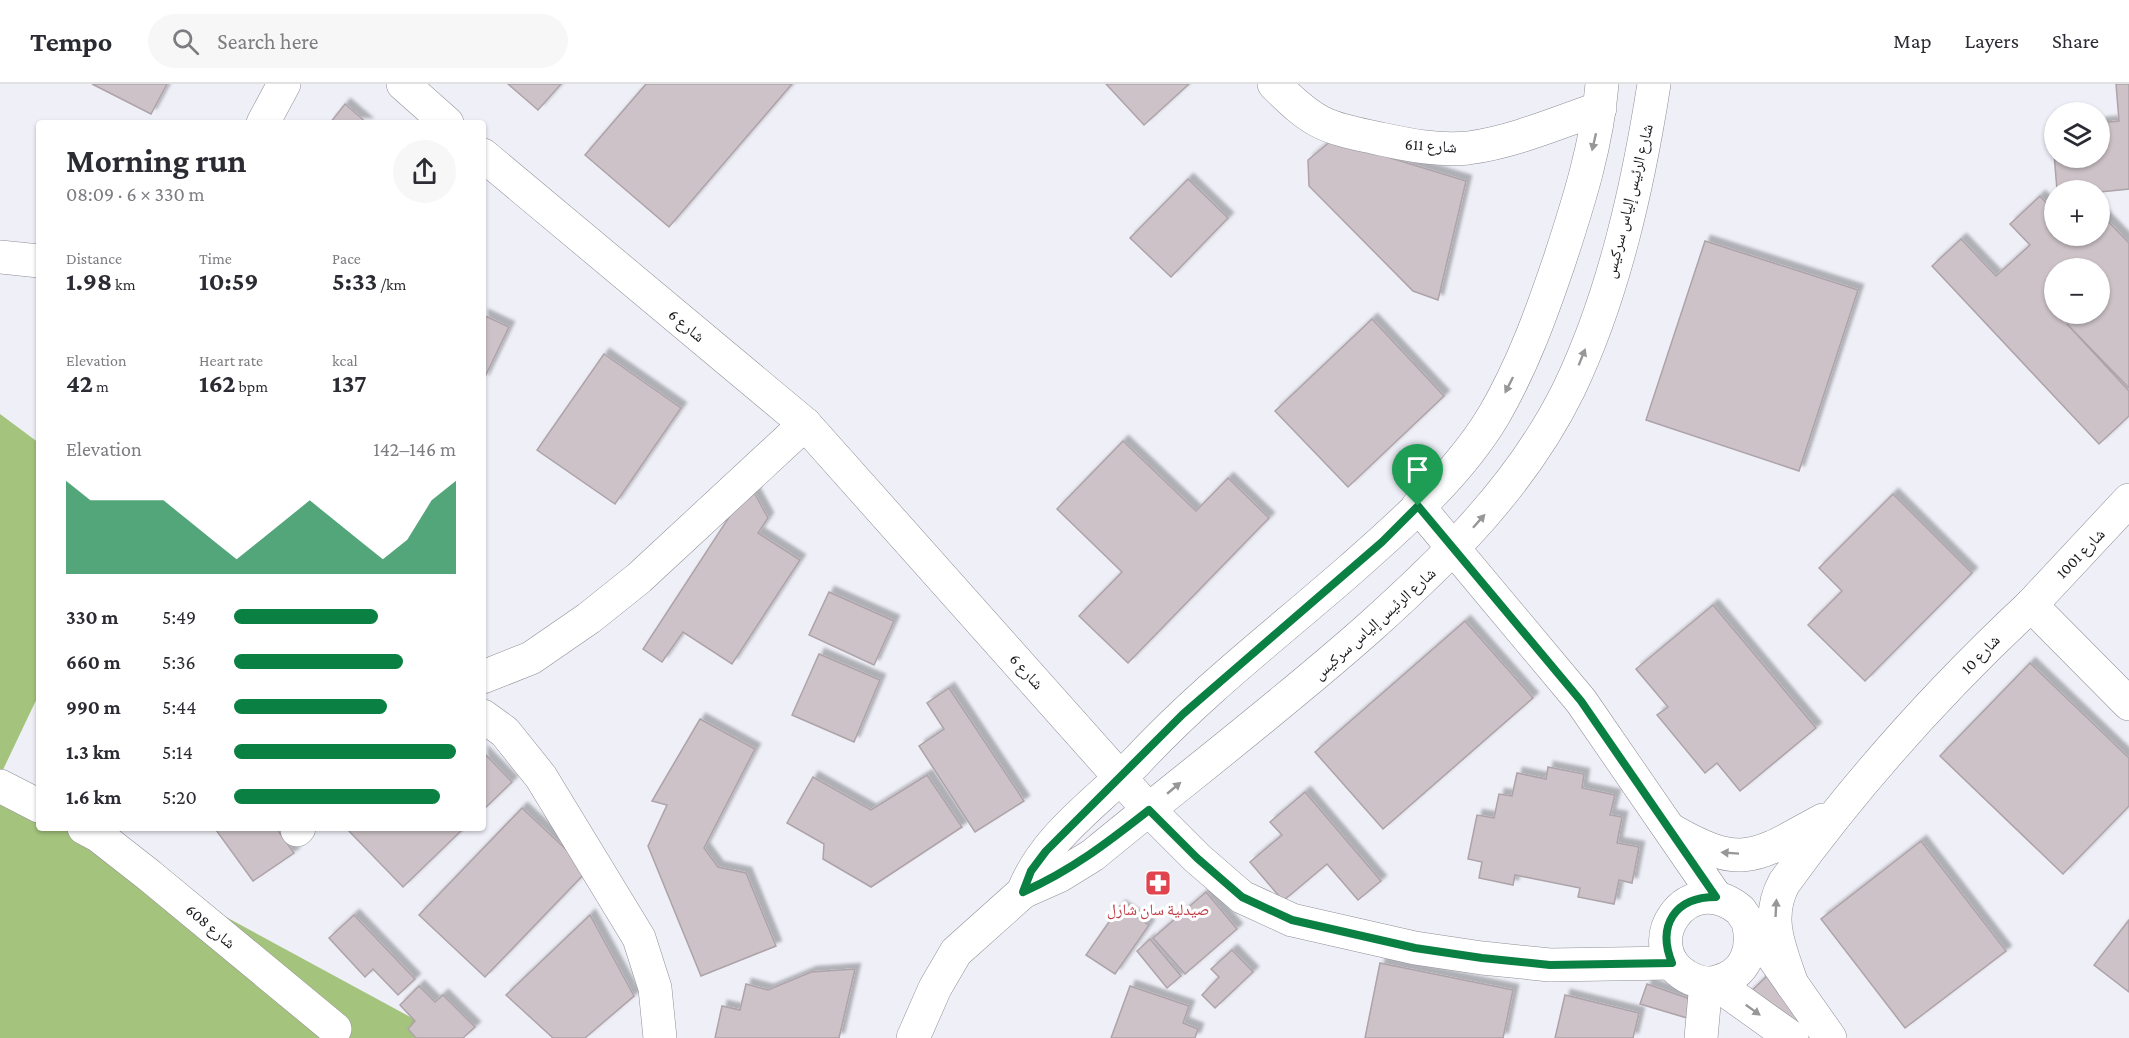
<!DOCTYPE html>
<meta charset="utf-8">
<style>
:root{--surface:#fff;--page:#f7f7f7;--text:#2b2b33;--muted:#7c7c81;--line:#e1e1e2;--accent:#0b8043}
body{margin:0;font-family:"Crimson Pro","Noto Naskh Arabic",serif;background:var(--page);color:var(--text);height:100vh;display:flex;flex-direction:column;font-size:22px;white-space:nowrap}
*{box-sizing:border-box;margin:0}
p{font-size:20px;color:var(--muted)}
.icon{flex:none;width:33px;height:33px;fill:none;stroke:currentColor;stroke-width:2;stroke-linecap:round;stroke-linejoin:round}
.map{position:relative;flex:1;overflow:hidden}
.panel{position:absolute;left:36px;top:36px;width:450px;height:711px;display:flex;flex-direction:column;background:var(--surface);border-radius:6px;box-shadow:0 2px 4px #0004}
.panel>*{flex:none}
.buttons{position:absolute;left:2044px;top:18px;display:grid;gap:12px}
.buttons a{display:grid;place-items:center;width:66px;height:66px;border-radius:50%;background:var(--surface);box-shadow:0 2px 4px #0004;font-size:30px}
.pin{position:absolute;display:grid;place-items:center;width:51px;height:51px;color:#fff;margin:-62px -26px;border-radius:50% 50% 50% 0;rotate:-45deg;box-shadow:0 0 6px #0007}
.pin .icon{rotate:45deg}
.round{display:grid;place-items:center;flex:none;width:63px;height:63px;border-radius:32px;background:var(--page)}
.head{display:flex;align-items:center;justify-content:space-between;height:102px;padding:0 30px}
h1{font-size:33px;font-weight:700;line-height:45px}
.figures{display:grid;grid-template-columns:repeat(3,1fr);gap:9px;height:102px;padding:6px 30px}
.figures div{display:grid;align-content:center}
.figures b{font-size:26px;font-weight:700}
.figures small{font-size:16px;font-weight:400}
.figures p{font-size:16px}
.chart{height:168px;padding:12px 30px}
.chart p{display:flex;justify-content:space-between}
.chart svg{width:100%;height:108px;margin-top:6px;fill:var(--accent);opacity:.7}
ul{padding:0 30px;list-style:none;font-size:20px}
li{display:grid;grid-template-columns:96px 72px 1fr;align-items:center;height:45px}
li i{height:15px;border-radius:8px;background:var(--accent)}
header{display:flex;align-items:center;gap:36px;box-sizing:border-box;height:84px;padding:0 30px;background:var(--surface);border-bottom:2px solid var(--line)}
header strong{font-size:28px}
nav{display:flex;gap:33px;margin-inline-start:auto;font-size:21px}
.search{width:420px;height:54px;background:var(--page);display:flex;align-items:center;gap:15px;box-sizing:border-box;padding:0 21px;border-radius:33px;color:var(--muted);font-size:22px}
.map>svg:first-child{display:block}
.forest{fill:#a4c47d}
.building{fill:#ccc2c7;stroke:#ada3a8;stroke-width:1.5;fill-rule:evenodd;filter:url(#shadow)}
.lines{fill:none;stroke-linecap:round;stroke-linejoin:round}
.minor-casing{stroke:#8f8e97;stroke-width:34}
.major-casing{stroke:#8f8e97;stroke-width:34}
.minor{stroke:#fff;stroke-width:33}
.major{stroke:#fff;stroke-width:33}
.oneway{fill:#979799}
.route-casing{stroke:#fff;stroke-width:12}
.route{stroke:#0b8043;stroke-width:8}
.labels{text-anchor:middle;stroke-width:6;stroke-linejoin:round;paint-order:stroke}
.street-label{font-size:16px;fill:#18181c;stroke:#fff}
.health-label{font-size:16px;fill:#be3a42;stroke:#fff}
</style>
<header>
<strong>Tempo</strong>
<div class="search"><svg class="icon" aria-label="search" viewBox="0 0 24 24"><circle cx="10" cy="10" r="6"/><path d="M15 15l6 6"/></svg>Search here</div>
<nav><a>Map</a><a>Layers</a><a>Share</a></nav>
</header>
<div class="map">
<svg width="2129" height="954" viewBox="0 0 2129 954">
<defs>
<filter id="shadow"><feDropShadow dx="5.5" dy="-5.5" stdDeviation="1.5" flood-color="#0004"/></filter>
</defs>
<rect width="100%" height="100%" fill="#efeff8"/>
<g class="forest">
<polygon points="0,330 39,359 39,610 0,692"/>
<polygon points="0,710 39,732 39,744 62,744 449,954 0,954"/>
</g>
<g class="building">
<polygon points="92,0 167,0 151,30"/>
<polygon points="508,0 561,0 538,26"/>
<polygon points="646,0 792,0 669,143 585,71"/>
<polygon points="1106,0 1189,0 1144,41"/>
<polygon points="2116,0 2129,0 2129,105 2100,108 2057,106 2051,33 2055,33 2055,74 2100,74 2100,39 2119,37"/>
<polygon points="345,20 367,39 330,39"/>
<polygon points="1332,56 1466,97 1438,216 1413,207 1309,102 1308,76"/>
<polygon points="1188,95 1228,134 1171,193 1130,154"/>
<path d="M 2040,112 L 2055,128 L 2055,152 L 2100,152 L 2100,129 L 2129,159 L 2129,304 L 2067,240 L 2129,307 L 2129,332 L 2099,360 L 1932,182 L 1961,155 L 1996,192 L 2030,161 L 2010,140 ZM 2055,184 L 2100,184 L 2100,230 L 2055,230 Z"/>
<polygon points="1705,157 1858,206 1799,387 1646,336"/>
<polygon points="483,231 509,243 483,297"/>
<polygon points="1372,235 1444,312 1348,403 1275,327"/>
<polygon points="604,270 681,324 615,420 537,366"/>
<polygon points="1123,357 1196,427 1228,394 1269,434 1128,579 1079,532 1122,488 1057,425"/>
<polygon points="750,401 768,434 758,449 800,476 732,580 683,548 662,578 643,565"/>
<polygon points="1893,410 1972,489 1865,597 1808,541 1842,507 1819,484"/>
<polygon points="829,508 894,537 874,581 809,551"/>
<polygon points="1713,521 1816,644 1740,707 1717,679 1705,689 1657,631 1668,623 1636,585"/>
<polygon points="1465,537 1533,614 1383,745 1315,668"/>
<polygon points="819,570 880,596 854,658 792,631"/>
<polygon points="2030,579 2129,674 2129,722 2063,790 1940,672"/>
<polygon points="949,604 1024,717 975,748 919,662 944,645 927,619"/>
<polygon points="700,635 755,665 704,764 718,783 746,789 776,862 701,892 648,762 667,721 652,717"/>
<polygon points="483,668 512,698 483,726"/>
<polygon points="1548,683 1584,690 1582,704 1615,711 1610,731 1622,733 1617,759 1639,763 1632,799 1619,796 1614,820 1578,813 1580,804 1515,791 1513,801 1479,794 1482,778 1468,775 1477,731 1494,734 1499,710 1512,712 1517,689 1546,695"/>
<polygon points="927,691 962,743 871,803 823,775 824,760 787,739 813,693 871,726"/>
<polygon points="1305,708 1381,797 1358,816 1327,780 1283,817 1250,778 1282,751 1270,738"/>
<polygon points="522,724 588,786 485,893 419,831"/>
<polygon points="219,744 276,744 294,769 253,797 216,746"/>
<polygon points="346,744 464,744 403,803"/>
<polygon points="1921,757 2006,867 1905,944 1821,835"/>
<polygon points="1206,808 1237,845 1185,890 1153,854"/>
<polygon points="1120,822 1149,841 1115,890 1086,871"/>
<polygon points="354,831 415,895 398,911 373,885 365,893 329,854"/>
<polygon points="590,831 634,912 585,954 553,954 506,911"/>
<polygon points="2129,836 2129,908 2094,881"/>
<polygon points="1150,855 1181,892 1167,904 1137,867"/>
<polygon points="1232,866 1253,888 1215,924 1202,911 1219,893 1211,885"/>
<polygon points="1380,879 1513,906 1503,954 1365,954"/>
<polygon points="855,885 839,954 715,954 722,922 740,926 746,900 768,906 811,888"/>
<polygon points="1768,891 1808,951 1742,916"/>
<polygon points="1647,900 1693,916 1687,934 1640,920"/>
<polygon points="419,902 435,918 443,911 475,943 463,954 416,954 408,945 415,937 400,921"/>
<polygon points="1130,902 1189,922 1183,939 1198,945 1195,954 1111,954"/>
<polygon points="1565,911 1639,929 1633,954 1555,954"/>
</g>
<g class="lines">
<defs>
<g id="minor">
<polyline points="403,0 447,39"/>
<path d="M 1274,0 C 1316,42 1325,43 1381,55 C 1409,61 1439,67 1468,64 C 1513,58 1557,39 1600,24"/>
<polyline points="263,39 284,0"/>
<polyline points="483,71 805,340 1149,726 1197,774 1242,813 1292,836 1415,864 1482,874 1550,881 1672,879"/>
<polyline points="0,173 39,177"/>
<polyline points="1418,422 1581,617 1716,813"/>
<polyline points="2031,521 2129,416"/>
<polyline points="483,593 531,574 589,534 639,494 805,340"/>
<polyline points="483,632 505,648 541,693 639,854 655,904 660,954"/>
<polyline points="0,702 39,722"/>
<polyline points="84,744 99,752 150,792 335,945"/>
<polyline points="297,746 299,744"/>
<path d="M 1673,747 C 1744,788 1758,771 1823,736"/>
<path d="M 1748,838 C 1755,865 1746,891 1716,898 C 1706,901 1695,897 1686,892 C 1636,861 1687,783 1740,826 L 1830,954"/>
<polyline points="1715,899 1792,954"/>
<path d="M 1792,900 C 1780,865 1765,834 1784,799 C 1857,698 1941,605 2031,521 L 2129,620"/>
<polyline points="1701,954 1706,899"/>
</g>
<g id="major">
<path d="M 1023,808 C 1045,752 1097,719 1137,677 C 1202,607 1279,548 1351,485 C 1402,440 1459,390 1494,331 C 1523,281 1542,228 1560,175 C 1579,117 1597,60 1602,0"/>
<path d="M 913,954 L 935,904 L 956,868 L 1023,808 L 1059,792 L 1093,771 C 1185,695 1280,623 1369,544 C 1447,474 1522,401 1569,305 C 1614,211 1638,102 1654,0"/>
</g>
</defs>
<use href="#minor" class="minor-casing"/>
<use href="#major" class="major-casing"/>
<use href="#minor" class="minor"/>
<use href="#major" class="major"/>
</g>
<defs><path id="oneway-solid" d="M-6-.8H1V-3.2L6.5 0L1 3.2V.8H-6Z" transform="scale(1.5)"/></defs>
<g class="oneway">
<use href="#oneway-solid" transform="translate(1594 58) rotate(103)"/>
<use href="#oneway-solid" transform="translate(1582 273) rotate(-68)"/>
<use href="#oneway-solid" transform="translate(1509 301) rotate(117)"/>
<use href="#oneway-solid" transform="translate(1479 437) rotate(-48)"/>
<use href="#oneway-solid" transform="translate(1174 704) rotate(-40)"/>
<use href="#oneway-solid" transform="translate(1730 769) rotate(-176)"/>
<use href="#oneway-solid" transform="translate(1776 824) rotate(-87)"/>
<use href="#oneway-solid" transform="translate(1753 926) rotate(36)"/>
</g>
<g class="lines">
<defs>
<path id="route" d="M 1418,422 L 1581,617 L 1716,813 C 1674,813 1657,842 1672,879 L 1550,881 L 1482,874 L 1415,864 L 1292,836 L 1242,813 L 1197,774 L 1149,726 C 1107,759 1072,786 1023,808 L 1031,787 L 1046,767 L 1183,630 L 1382,458 Z"/>
</defs>
<use href="#route" class="route-casing"/>
<use href="#route" class="route"/>
</g>
<defs>
<symbol id="pharmacy-square" viewBox="-11 -11 22 22"><rect x="-9" y="-9" width="18" height="18" rx="4" fill="#e0444e" stroke="#fff"/><path d="M-2-6h4v4h4v4h-4v4h-4v-4h-4v-4h4Z" fill="#fff"/></symbol>
</defs>
<g fill-rule="evenodd">
<use href="#pharmacy-square" x="1143" y="784" width="30" height="30"/>
</g>
<g class="labels">
<g class="street-label">
<text transform="translate(1431 61) rotate(4)" y="6">شارع 611</text>
<text transform="translate(1628 117) rotate(-76)" y="6">شارع الرئيس إلياس سركيس</text>
<text transform="translate(687 241) rotate(40)" y="6">شارع 6</text>
<text transform="translate(2080 469) rotate(-46)" y="6">شارع 1001</text>
<text transform="translate(1374 539) rotate(-42)" y="6">شارع الرئيس إلياس سركيس</text>
<text transform="translate(1980 570) rotate(-46)" y="6">شارع 10</text>
<text transform="translate(1027 587) rotate(48)" y="6">شارع 6</text>
<text transform="translate(211 842) rotate(40)" y="6">شارع 608</text>
</g>
<g class="health-label">
<text x="1158" y="831">صيدلية سان شارل</text>
</g>
</g>
</svg>
<div class="buttons">
<a><svg class="icon" aria-label="layers" viewBox="0 0 24 24"><path d="M12 4l9 5-9 5-9-5zM3 14l9 5 9-5"/></svg></a>
<a>+</a>
<a>−</a>
</div>
<div class="pin" style="left:1418px;top:422px;background:#1e9e55"><svg class="icon" aria-label="arrive" viewBox="0 0 24 24"><path d="M6 21V4h12l-3 4 3 4H6"/></svg></div>
<section class="panel">
<div class="head"><div><h1>Morning run</h1><p>08:09 · 6 × 330 m</p></div><a class="round"><svg class="icon" aria-label="share" viewBox="0 0 24 24"><path d="M12 15V3M7 8l5-5 5 5M5 13v7h14v-7"/></svg></a></div>
<div class="figures">
<div><p>Distance</p><b>1.98<small> km</small></b></div>
<div><p>Time</p><b>10:59</b></div>
<div><p>Pace</p><b>5:33<small> /km</small></b></div>
</div>
<div class="figures">
<div><p>Elevation</p><b>42<small> m</small></b></div>
<div><p>Heart rate</p><b>162<small> bpm</small></b></div>
<div><p>kcal</p><b>137</b></div>
</div>
<div class="chart"><p><span>Elevation</span>142–146 m</p>
<svg viewBox="0 0 160 44" preserveAspectRatio="none"><path d="M0 44V6L10 14L20 14L30 14L40 14L50 22L60 30L70 38L80 30L90 22L100 14L110 22L120 30L130 38L140 30L150 14L160 6V44z"/></svg>
</div>
<ul>
<li><b>330 m</b>5:49<i style="width:65%"></i></li>
<li><b>660 m</b>5:36<i style="width:76%"></i></li>
<li><b>990 m</b>5:44<i style="width:69%"></i></li>
<li><b>1.3 km</b>5:14<i style="width:100%"></i></li>
<li><b>1.6 km</b>5:20<i style="width:93%"></i></li>
</ul>
</section>
</div>
